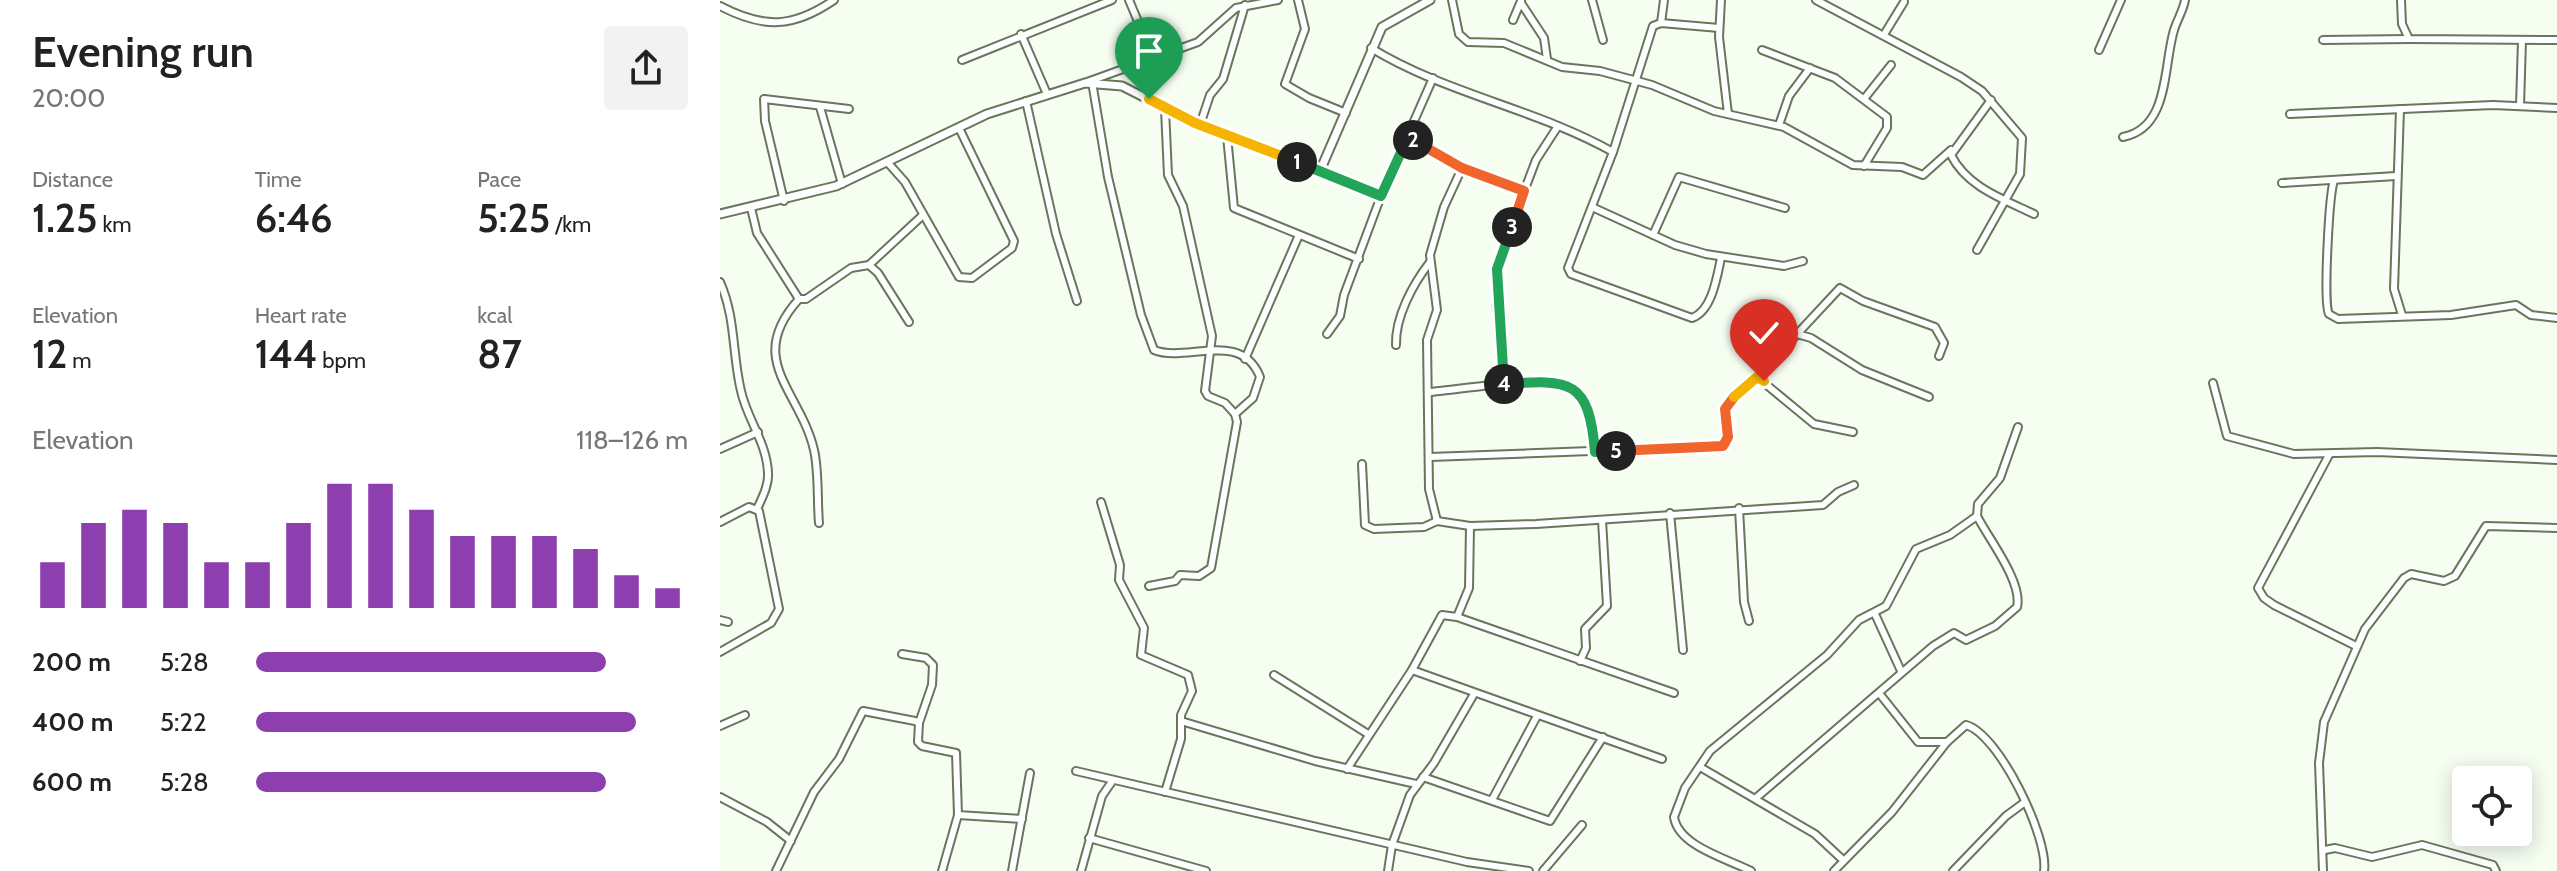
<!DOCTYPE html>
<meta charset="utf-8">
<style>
:root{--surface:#fff;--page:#f2f2f2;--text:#222;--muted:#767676;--accent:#8d3eaf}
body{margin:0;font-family:Cabin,sans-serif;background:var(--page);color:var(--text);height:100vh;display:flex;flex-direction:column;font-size:30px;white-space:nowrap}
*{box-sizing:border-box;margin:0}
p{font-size:26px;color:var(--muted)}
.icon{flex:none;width:44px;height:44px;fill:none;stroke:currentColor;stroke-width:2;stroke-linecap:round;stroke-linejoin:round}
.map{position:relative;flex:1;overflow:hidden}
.drawer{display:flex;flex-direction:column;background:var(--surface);width:720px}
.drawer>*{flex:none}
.buttons{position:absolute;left:1732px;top:766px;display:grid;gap:16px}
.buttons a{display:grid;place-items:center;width:80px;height:80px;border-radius:8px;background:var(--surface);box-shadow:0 4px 20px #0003;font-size:40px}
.pin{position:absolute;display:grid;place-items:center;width:68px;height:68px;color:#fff;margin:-82px -34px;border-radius:50% 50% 50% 0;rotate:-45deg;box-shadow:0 0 8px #0007}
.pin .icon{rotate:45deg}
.km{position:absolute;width:40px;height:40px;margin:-20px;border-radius:50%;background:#222;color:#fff;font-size:22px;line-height:40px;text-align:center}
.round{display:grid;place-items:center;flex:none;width:84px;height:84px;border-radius:8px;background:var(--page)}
.headline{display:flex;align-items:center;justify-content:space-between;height:136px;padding:0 32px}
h1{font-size:44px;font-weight:600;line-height:60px}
.metrics{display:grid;grid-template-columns:repeat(3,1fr);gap:12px;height:136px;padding:8px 32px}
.metrics div{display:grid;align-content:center}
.metrics b{font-size:40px;font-weight:600}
.metrics small{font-size:22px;font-weight:400}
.metrics p{font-size:22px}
.chart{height:224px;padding:16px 32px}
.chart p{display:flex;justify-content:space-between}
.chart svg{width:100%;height:144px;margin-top:8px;stroke:var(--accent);stroke-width:6}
ul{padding:0 32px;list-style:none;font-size:26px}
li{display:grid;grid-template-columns:128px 96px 1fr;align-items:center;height:60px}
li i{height:20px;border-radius:10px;background:var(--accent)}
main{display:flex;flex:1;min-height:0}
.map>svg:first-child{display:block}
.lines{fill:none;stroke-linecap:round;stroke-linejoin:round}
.minor-casing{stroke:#66775c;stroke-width:10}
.tertiary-casing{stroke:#66775c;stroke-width:11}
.minor{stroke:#fff;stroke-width:6}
.tertiary{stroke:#fff;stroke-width:7}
.split-1-casing{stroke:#fff;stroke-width:16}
.split-2-casing{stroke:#fff;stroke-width:16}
.split-3-casing{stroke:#fff;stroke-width:16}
.split-4-casing{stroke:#fff;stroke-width:16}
.split-5-casing{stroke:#fff;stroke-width:16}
.split-6-casing{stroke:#fff;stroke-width:16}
.split-7-casing{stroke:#fff;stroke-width:16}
.split-1{stroke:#f5b400;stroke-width:10}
.split-2{stroke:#22a559;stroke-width:10}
.split-3{stroke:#f0652b;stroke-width:10}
.split-4{stroke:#22a559;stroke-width:10}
.split-5{stroke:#22a559;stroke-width:10}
.split-6{stroke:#f0652b;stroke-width:10}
.split-7{stroke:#f5b400;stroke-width:10}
</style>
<main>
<section class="drawer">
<div class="headline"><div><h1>Evening run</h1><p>20:00</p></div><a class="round"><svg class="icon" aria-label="share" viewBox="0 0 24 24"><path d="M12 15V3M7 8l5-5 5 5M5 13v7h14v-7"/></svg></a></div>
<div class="metrics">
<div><p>Distance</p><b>1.25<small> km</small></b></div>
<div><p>Time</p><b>6:46</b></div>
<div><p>Pace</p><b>5:25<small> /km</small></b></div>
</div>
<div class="metrics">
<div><p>Elevation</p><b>12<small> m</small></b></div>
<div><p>Heart rate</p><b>144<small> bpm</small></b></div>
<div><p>kcal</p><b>87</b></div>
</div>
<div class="chart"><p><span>Elevation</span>118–126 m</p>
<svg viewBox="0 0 160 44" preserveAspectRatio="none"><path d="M5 44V30M15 44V18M25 44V14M35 44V18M45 44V30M55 44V30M65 44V18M75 44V6M85 44V6M95 44V14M105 44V22M115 44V22M125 44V22M135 44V26M145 44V34M155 44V38"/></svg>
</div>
<ul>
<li><b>200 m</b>5:28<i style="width:81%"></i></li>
<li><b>400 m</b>5:22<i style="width:88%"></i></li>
<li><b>600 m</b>5:28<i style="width:81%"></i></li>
</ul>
</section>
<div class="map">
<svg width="1837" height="871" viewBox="0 0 1837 871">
<rect width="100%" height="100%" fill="#f6fef2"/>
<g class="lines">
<defs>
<g id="minor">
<polyline points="409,0 433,57"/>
<polyline points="578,0 585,29 565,84 589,98 626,113"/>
<polyline points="732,0 739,34 748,42 784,43 842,67 880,71 932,85 994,111 1064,127 1133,165 1182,167 1203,175 1231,150"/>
<polyline points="872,0 883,40"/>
<polyline points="1001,0 999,37 1008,114"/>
<polyline points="1096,0 1241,77 1262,91 1302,138 1300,174 1257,250"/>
<polyline points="1681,0 1682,24 1689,39 1837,40"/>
<polyline points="801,3 824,38 827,59"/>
<path d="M 0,6 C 44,29 73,28 114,0"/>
<polyline points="793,20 801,1"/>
<polyline points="941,23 944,0"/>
<path d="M 999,28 L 941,23 L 933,26 L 893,152 L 848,268 L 851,274 L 972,318 C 992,311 997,277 1001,258"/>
<polyline points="1165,33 1184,2"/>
<polyline points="301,34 327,94"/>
<polyline points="1603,40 1689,39"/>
<path d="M 651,48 C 726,94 817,109 893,152"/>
<polyline points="1042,50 1115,78 1167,117 1167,128 1144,166"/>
<polyline points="1379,50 1401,0"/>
<polyline points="242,60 392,0"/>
<polyline points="367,82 478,42 516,8 558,0"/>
<path d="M 372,82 L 388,177 L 421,315 L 434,350 C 466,363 521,329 540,377 L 533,398 L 515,414"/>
<polyline points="1144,99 1171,65"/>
<path d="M 1271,100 L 1231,155 C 1247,187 1283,199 1314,214"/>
<polyline points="306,101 336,234 357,301"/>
<polyline points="1800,106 1802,40"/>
<polyline points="100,107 122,184"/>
<polyline points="1680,109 1674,289 1682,315"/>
<polyline points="1570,114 1773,105 1837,108"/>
<polyline points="480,125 490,95 503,79 525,5"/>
<polyline points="1059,125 1069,96 1090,68"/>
<polyline points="507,136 514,208 639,259"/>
<polyline points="688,137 742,168 804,191"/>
<path d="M 1403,137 C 1450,128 1443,66 1454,30 C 1457,20 1463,11 1465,0"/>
<polyline points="169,164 185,182 239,277 252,278 292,248 294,241 239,128"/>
<polyline points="600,171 661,196"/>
<path d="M 1614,180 C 1609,196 1603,304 1609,314 L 1618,319 L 1731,315 L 1796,305 L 1811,315 L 1837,318"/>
<polyline points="1562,183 1676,176"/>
<polyline points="64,201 45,121 44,99 129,109"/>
<polyline points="872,207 955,245 986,254 1064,266 1083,261"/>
<polyline points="31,208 37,233 79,299 86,299 131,268 149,265 158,273 189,322"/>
<polyline points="933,235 959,177 1065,208"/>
<polyline points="149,265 203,215"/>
<path d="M 0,282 C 16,318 12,354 21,391 C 27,419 47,443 48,473 C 49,485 42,498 37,509"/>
<path d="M 79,299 C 24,360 80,390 94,450 C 99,472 97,500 99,523"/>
<polyline points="607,334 620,316 624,295 661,196 713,78"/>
<polyline points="1077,334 1091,338 1142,370 1209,397"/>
<path d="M 676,345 C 675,317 693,284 710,262"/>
<polyline points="525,359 579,235"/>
<polyline points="1037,377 1094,424 1133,432"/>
<polyline points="1493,383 1507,436 1574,454 1657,452 1837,460"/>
<polyline points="784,384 776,302 777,262 816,160 838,126"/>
<path d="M 709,392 C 737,390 829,374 850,386 C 872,398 873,430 875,452"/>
<polyline points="0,449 38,432"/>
<polyline points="1609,455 1538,588 1544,598 1554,605 1636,646"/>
<polyline points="710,457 1003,446 1008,437 1005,412 1008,402 1037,377 1120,288 1143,301 1215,327 1224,343 1219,356"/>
<polyline points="642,464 645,525 654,529 704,527 717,521 750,526 816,524 1103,505 1118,492 1134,485"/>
<polyline points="381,502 400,565 399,580 424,628 421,655 468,675 472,691 461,715 461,739 445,792"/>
<polyline points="1019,508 1024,602 1029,621"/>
<polyline points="950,513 963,650"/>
<polyline points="717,521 709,489 707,340 717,310 710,255 724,207 742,168"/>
<polyline points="0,522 29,507 39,511 59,609 51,623 0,652"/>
<polyline points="429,586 455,581 460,575 479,576 491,568 517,422 515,414 505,403 488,396 485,391 492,336 463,206 448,175 445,109"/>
<polyline points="1155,614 1181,671"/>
<polyline points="737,617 749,588 750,526"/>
<polyline points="0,620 8,622"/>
<polyline points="182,654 206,658 213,665 212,685 199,723"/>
<polyline points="860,661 866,648 865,629 887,606 882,520"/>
<polyline points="692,670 942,759"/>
<polyline points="554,675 648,734"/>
<polyline points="1159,693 1198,742 1227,742"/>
<polyline points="461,721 595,761 696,784"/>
<polyline points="0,726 25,715"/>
<polyline points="980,767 1095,834 1123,860"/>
<polyline points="627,769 692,670 722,615 737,617 954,693"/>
<polyline points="356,771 747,862 809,871"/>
<polyline points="703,777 830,821 883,737"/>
<polyline points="0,797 47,822 71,841"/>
<path d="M 1036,798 L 1213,646 L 1234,633 L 1246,640 L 1275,626 L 1297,607 C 1303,582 1268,538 1257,516"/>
<polyline points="772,800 817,716"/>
<polyline points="369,838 486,871"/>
<polyline points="1605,850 1615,848 1652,857 1702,845 1773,865 1776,871"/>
<polyline points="56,871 94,792 119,759 143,711 195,721 199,723 198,742 202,746 236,753 238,815 302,819"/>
<polyline points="222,871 238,815"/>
<polyline points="292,871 310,773"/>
<polyline points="361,871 382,796 393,780"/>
<polyline points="668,871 672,845 690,795 714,763 754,694"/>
<polyline points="823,871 862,825"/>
<path d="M 1031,871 C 1008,859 958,846 954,817 L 965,788 L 990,751 L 1107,655 L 1139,620 L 1166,606 L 1196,549 L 1230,535 L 1257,516 L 1258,504 L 1280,478 L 1298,427"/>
<path d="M 1114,871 L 1172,812 L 1227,742 L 1246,725 C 1279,734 1329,838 1324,871"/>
<polyline points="1233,871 1286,816 1305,802"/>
<polyline points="1603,871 1599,763 1604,722 1645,629 1684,578 1691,574 1724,581 1735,576 1766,526 1837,528"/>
</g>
<polyline id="tertiary" points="0,214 116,186 267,114 365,83 402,86 475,123 600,171 662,27 710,0"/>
</defs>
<use href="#minor" class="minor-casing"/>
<use href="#tertiary" class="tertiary-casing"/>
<use href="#minor" class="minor"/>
<use href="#tertiary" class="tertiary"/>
</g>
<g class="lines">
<defs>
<polyline id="split-1" points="429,99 475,123 577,162"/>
<polyline id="split-2" points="577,162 661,196 688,137 693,140"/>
<polyline id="split-3" points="693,140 742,168 804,191 792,227"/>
<polyline id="split-4" points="784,384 777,269 792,227"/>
<path id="split-5" d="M 784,384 C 851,379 869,380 875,452 L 896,451"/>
<polyline id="split-6" points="896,451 1003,446 1008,437 1005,409 1014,397"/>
<polyline id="split-7" points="1014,397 1037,377 1044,381"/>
</defs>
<use href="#split-1" class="split-1-casing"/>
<use href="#split-2" class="split-2-casing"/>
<use href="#split-3" class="split-3-casing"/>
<use href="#split-4" class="split-4-casing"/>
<use href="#split-5" class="split-5-casing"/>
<use href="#split-6" class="split-6-casing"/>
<use href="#split-7" class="split-7-casing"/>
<use href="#split-1" class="split-1"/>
<use href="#split-2" class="split-2"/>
<use href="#split-3" class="split-3"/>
<use href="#split-4" class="split-4"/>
<use href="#split-5" class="split-5"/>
<use href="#split-6" class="split-6"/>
<use href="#split-7" class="split-7"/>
</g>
</svg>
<div class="buttons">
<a><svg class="icon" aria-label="locate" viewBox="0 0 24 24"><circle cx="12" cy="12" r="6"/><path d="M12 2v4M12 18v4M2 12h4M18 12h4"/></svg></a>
</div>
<div class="pin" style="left:429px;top:99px;background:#1e9e55"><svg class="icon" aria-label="arrive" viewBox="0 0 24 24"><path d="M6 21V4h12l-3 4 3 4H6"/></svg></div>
<div class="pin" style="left:1044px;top:381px;background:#d93025"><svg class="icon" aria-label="check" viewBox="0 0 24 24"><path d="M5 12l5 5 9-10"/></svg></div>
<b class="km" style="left:577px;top:162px">1</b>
<b class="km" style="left:693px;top:140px">2</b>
<b class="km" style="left:792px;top:227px">3</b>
<b class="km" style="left:784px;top:384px">4</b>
<b class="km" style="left:896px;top:451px">5</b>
</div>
</main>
